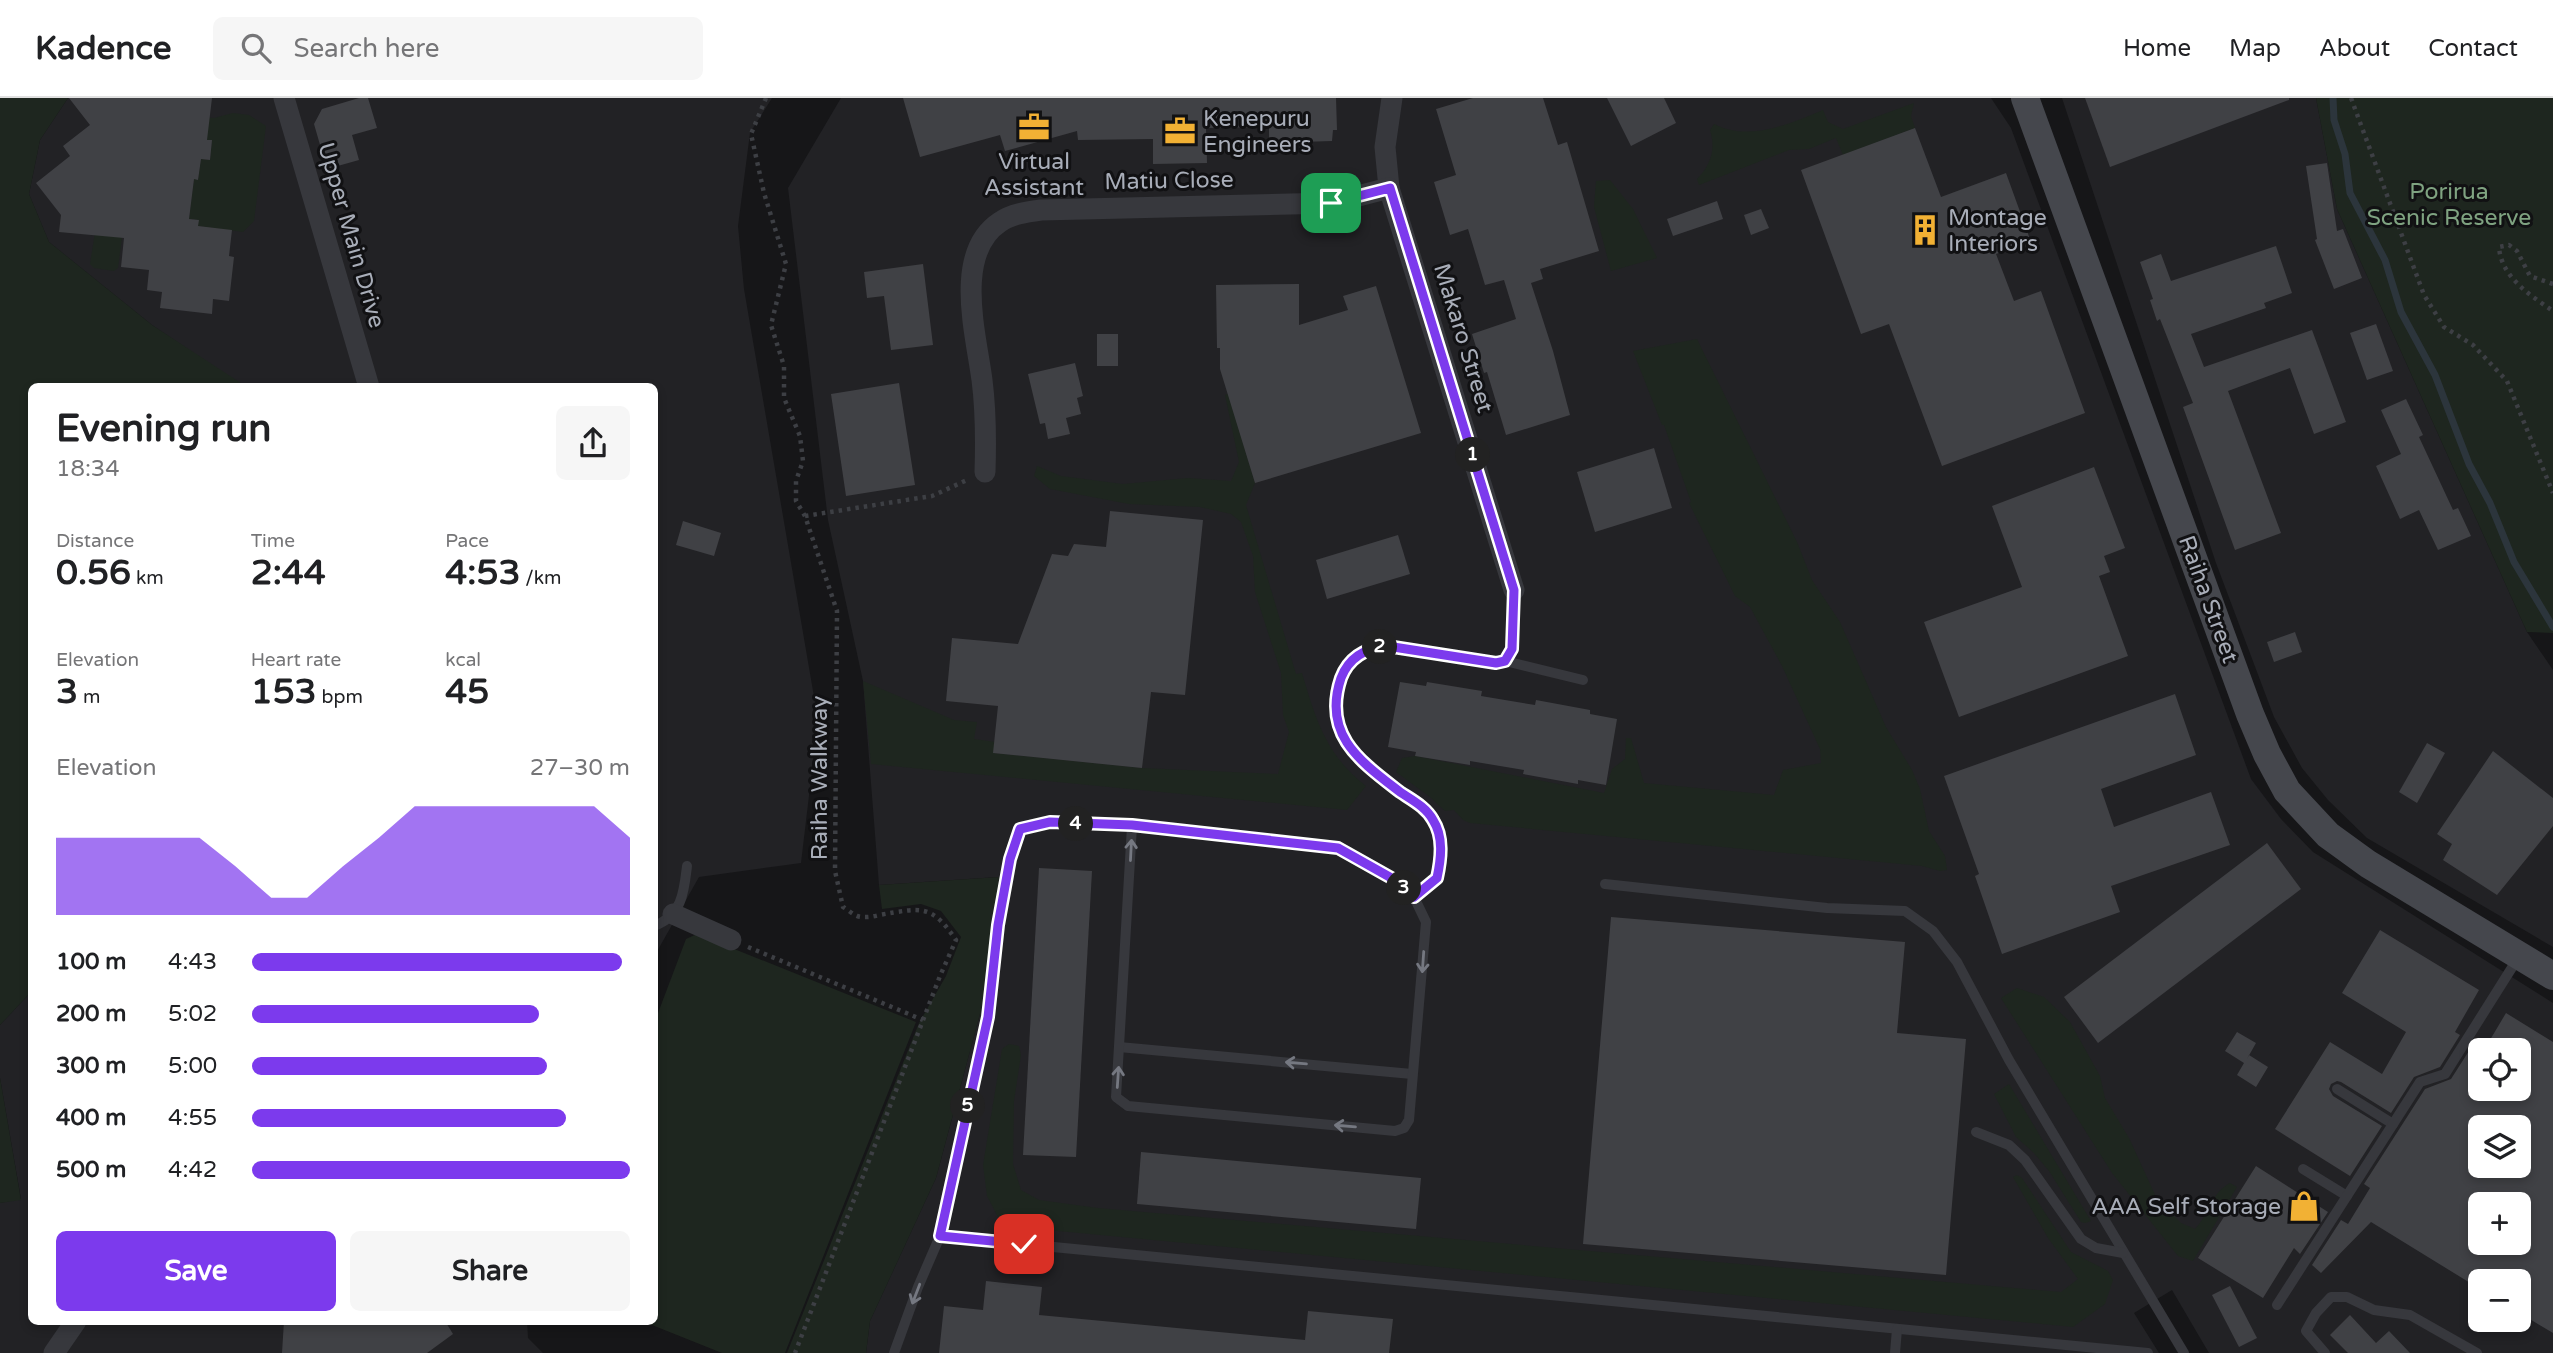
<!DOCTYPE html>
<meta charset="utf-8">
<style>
:root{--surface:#fff;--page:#f6f6f6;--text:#202124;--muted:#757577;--line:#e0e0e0;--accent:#7c3aed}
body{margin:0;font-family:"Varela Round",sans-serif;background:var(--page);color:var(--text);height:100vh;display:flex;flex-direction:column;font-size:26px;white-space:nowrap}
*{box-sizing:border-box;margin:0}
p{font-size:23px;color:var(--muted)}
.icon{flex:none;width:38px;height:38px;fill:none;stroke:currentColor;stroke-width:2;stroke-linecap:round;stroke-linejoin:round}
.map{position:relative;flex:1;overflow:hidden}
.details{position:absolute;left:28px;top:285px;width:630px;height:942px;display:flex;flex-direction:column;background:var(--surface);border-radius:10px;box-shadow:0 4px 10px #0003}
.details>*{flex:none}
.tools{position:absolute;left:2468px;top:940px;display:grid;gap:14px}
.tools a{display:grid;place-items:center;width:63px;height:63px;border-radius:10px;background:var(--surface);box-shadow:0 4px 10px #0003;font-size:35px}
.pin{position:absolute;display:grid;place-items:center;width:60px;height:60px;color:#fff;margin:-30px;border-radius:14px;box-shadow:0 4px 10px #0006}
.km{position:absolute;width:35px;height:35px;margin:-18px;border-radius:50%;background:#222;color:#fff;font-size:19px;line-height:35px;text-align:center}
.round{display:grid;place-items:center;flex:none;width:74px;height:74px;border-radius:10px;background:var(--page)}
.overview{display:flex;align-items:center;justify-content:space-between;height:119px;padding:0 28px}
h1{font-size:38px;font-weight:800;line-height:52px}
.stats{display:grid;grid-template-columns:repeat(3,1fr);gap:10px;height:119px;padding:7px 28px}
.stats div{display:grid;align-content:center}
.stats b{font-size:35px;font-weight:800}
.stats small{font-size:19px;font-weight:400}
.stats p{font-size:19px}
.chart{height:196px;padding:14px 28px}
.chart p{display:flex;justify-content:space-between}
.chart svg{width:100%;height:126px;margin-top:7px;fill:var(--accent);opacity:.7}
.action{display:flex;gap:14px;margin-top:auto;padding:14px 28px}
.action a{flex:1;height:80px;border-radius:10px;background:var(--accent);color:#fff;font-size:28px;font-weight:800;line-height:80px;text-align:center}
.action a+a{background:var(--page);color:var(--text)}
ul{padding:0 28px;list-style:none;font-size:23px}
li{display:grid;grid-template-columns:112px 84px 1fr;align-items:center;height:52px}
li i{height:18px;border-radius:9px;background:var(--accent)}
header{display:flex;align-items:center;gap:42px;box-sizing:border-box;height:98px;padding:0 35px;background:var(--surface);border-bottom:2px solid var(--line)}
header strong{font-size:33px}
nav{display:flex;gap:38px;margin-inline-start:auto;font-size:24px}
.search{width:490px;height:63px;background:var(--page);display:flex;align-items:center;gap:18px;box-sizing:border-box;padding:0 24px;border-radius:10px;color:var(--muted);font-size:26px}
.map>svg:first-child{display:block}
.built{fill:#222225;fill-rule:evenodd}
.green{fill:#1e261f}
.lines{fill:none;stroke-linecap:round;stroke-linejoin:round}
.stream{stroke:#2c353c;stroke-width:7}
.building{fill:#404145;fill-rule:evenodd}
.path{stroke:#3d3f44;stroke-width:4.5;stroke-dasharray:3.5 5;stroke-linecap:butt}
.lane{stroke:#37383d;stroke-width:10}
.street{stroke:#37383d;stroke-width:21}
.secondary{stroke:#45474d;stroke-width:28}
.oneway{stroke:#757881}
.route-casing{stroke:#fff;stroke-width:14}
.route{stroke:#7c3aed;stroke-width:9}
.labels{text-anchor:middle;stroke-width:6;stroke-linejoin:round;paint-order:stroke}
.poi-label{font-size:23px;fill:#a8adb8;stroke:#111113;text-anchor:start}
.street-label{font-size:23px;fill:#a8adb8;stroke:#111113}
.park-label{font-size:23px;fill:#7fa381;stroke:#111113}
</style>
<header>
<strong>Kadence</strong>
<div class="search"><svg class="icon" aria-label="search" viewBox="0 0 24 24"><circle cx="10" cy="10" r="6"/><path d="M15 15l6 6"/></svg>Search here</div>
<nav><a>Home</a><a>Map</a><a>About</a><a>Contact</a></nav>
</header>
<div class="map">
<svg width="2553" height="1255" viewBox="0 0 2553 1255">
<rect width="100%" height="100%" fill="#161618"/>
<g class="built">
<polygon points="68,0 772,0 750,35 738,128 744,191 818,622 801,765 699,779 655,857 654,289 247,289 241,287 152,227 49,144 29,96 40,42"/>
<path d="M 841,0 L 1991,0 L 2011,30 L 2251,681 L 2281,721 L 2313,754 L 2553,905 L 2553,1255 L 2209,1255 L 2172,1192 L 2134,1215 L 2159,1255 L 866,1255 L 870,1223 L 936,1080 L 985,897 L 998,779 L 879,787 L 863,583 L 828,422 L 788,90 ZM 2480,952 L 2518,952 L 2518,990 L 2480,990 ZM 2480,1029 L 2518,1029 L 2518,1068 L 2480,1068 ZM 2480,1106 L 2518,1106 L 2518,1144 L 2480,1144 ZM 2480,1183 L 2518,1183 L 2518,1222 L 2480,1222 Z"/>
<polygon points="2062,0 2316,0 2337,111 2527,534 2553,572 2553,849 2367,740 2328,702 2302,670 2274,619 2216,465"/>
<polygon points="31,894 32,1223 527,1223 528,1240 543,1255 0,1255 0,1105 21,1101 0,980 0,927"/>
</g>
<g class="green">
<polygon points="0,0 68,0 40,42 29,96 49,144 152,227 247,289 32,289 31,894 0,927"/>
<polygon points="2316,0 2553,0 2553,535 2527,534 2337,111"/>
<path d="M 1914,5 L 1911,18 L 1915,30 L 1843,57 L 1836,40 L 1809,51 L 1789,52 L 1699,87 L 1697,81 C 1711,67 1716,51 1710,32 L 1714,26 C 1748,44 1790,26 1823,12 L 1828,24 L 1843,31 Z"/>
<polygon points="233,15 249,17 266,28 254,123 243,134 198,128 198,122 189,121 194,81 198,81 201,61 210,62 212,43 199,41 201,19 214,20"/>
<polygon points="1610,82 1633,111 1657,160 1611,173 1594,109 1596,83"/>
<polygon points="100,102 126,109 118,170 114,173 94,170 90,166"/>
<polygon points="1697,241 1797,444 1812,482 1840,524 1886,629 1912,672 1920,691 1929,733 1945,758 1947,772 1940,773 1922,768 1470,725 1463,722 1454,712 1445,713 1430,699 1396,674 1402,660 1415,658 1604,695 1612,671 1625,661 1626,640 1631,640 1644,685 1774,697 1783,672 1821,665 1820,651 1782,568 1750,509 1735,498 1689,405 1691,404 1664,327 1662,327 1633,253"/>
<path d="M 1228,296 L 1255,385 L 1246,407 L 1296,576 L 1302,575 C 1316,622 1326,657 1366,688 L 1347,712 L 871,666 L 863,583 L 954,622 L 977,624 L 974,641 L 995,644 L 994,655 L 1142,670 L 1278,676 L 1289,634 L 1283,617 L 1281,575 L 1255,494 L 1253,458 L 1241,424 L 1231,416 L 1200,409 L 1129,406 L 1050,391 L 1034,378 L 1037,368 L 1061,378 L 1123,386 L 1188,380 L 1231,383 L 1239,364 L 1225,297 Z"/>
<polygon points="999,779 985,897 936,1080 870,1223 866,1255 787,1255 919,925 946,878 961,839 941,813 921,806 882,811 879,787"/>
<polygon points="697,836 916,924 785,1255 722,1255 642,1223 654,1223 655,923 686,841"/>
<path d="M 2017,890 L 2044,899 L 2070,924 L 2100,978 L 2105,1000 L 2129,1040 L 2157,1101 L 2181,1125 L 2195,1131 C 2211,1114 2211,1095 2230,1085 L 2237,1089 L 2193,1163 L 2178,1158 L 2112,1075 L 2001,900 Z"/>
<polygon points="1009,946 1019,948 1021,957 1014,1003 1013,1066 1021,1092 1039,1102 1098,1110 2061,1194 2078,1181 2048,1140 2013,1079 2017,1077 2022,1080 2071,1154 2108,1173 2113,1182 2105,1206 2073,1229 1037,1131 998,1119 987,1098 983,1067 1002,951"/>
<polygon points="0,980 21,1102 0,1105"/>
<polygon points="2009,986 2091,1123 2085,1125 2081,1124 2049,1073 2034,1055 2016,1039 1994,996"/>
</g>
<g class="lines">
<polyline class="stream" points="2333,0 2334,22 2345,56 2350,95 2385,162 2401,214 2435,277 2469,366 2490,405 2514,464 2553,529"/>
</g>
<g class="building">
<polygon points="69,0 212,0 207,42 212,42 210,62 201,61 198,82 194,81 189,121 199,122 198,128 232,132 229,158 234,159 229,203 213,201 212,216 160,210 162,194 147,192 149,172 121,169 124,140 59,134 61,117 36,85 70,58 63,48 90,27"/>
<polygon points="359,0 368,0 377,30 352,37 359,62 327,71 314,26 322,11"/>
<polygon points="903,0 1336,0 1337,32 1333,32 1332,43 1269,45 1269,29 1206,30 1207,65 1153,66 1153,41 1078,42 1077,33 1005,53 1000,37 920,59"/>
<polygon points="1473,0 1543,0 1558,47 1567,44 1599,153 1540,171 1543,181 1531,185 1553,253 1570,317 1506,337 1487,274 1484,275 1472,236 1516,221 1504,182 1485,187 1468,131 1450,137 1434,84 1456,77 1436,11"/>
<polygon points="1607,0 1664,0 1676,25 1631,48"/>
<polygon points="2085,0 2289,0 2289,2 2110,69"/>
<polygon points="1915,30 1941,99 2006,75 2031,144 1996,156 2014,203 2041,193 2085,315 1942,368 1889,226 1861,236 1801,72"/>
<polygon points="2327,65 2337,133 2343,131 2362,180 2334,191 2315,142 2317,141 2306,68"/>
<polygon points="1717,103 1723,121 1673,138 1667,121"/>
<polygon points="1761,111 1769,130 1751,137 1744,117"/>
<polygon points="2276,148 2292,195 2264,205 2266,210 2191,236 2204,269 2312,232 2346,324 2314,336 2290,270 2228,293 2281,435 2235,452 2183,309 2193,305 2160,221 2157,223 2150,202 2153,201 2140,164 2161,156 2171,183"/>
<polygon points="923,166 933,247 891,252 884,198 867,200 864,174"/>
<polygon points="1299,186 1299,227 1348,212 1343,198 1376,188 1421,335 1255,385 1220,271 1220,250 1217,250 1216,187"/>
<polygon points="2376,226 2393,273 2367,282 2350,235"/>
<rect x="1097" y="236" width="21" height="32"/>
<polygon points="1075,265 1083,298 1077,300 1081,316 1066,320 1070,336 1048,341 1045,325 1040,326 1028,276"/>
<polygon points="899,285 915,387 846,398 831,296"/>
<polygon points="2406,301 2423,337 2419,339 2453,412 2458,410 2471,438 2438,452 2419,412 2400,421 2376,368 2401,356 2381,312"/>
<polygon points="1654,350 1672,410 1595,434 1577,374"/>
<polygon points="2094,369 2125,450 2104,458 2110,474 2099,478 2128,558 1959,619 1924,524 2022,489 1992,408"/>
<polygon points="1110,413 1203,422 1185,597 1151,594 1142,670 993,655 998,608 946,603 952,540 1018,546 1052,456 1068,458 1074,446 1106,449"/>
<polygon points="683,423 721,435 714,458 676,447"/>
<polygon points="1398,437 1410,476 1327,501 1316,462"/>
<polygon points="2295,534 2302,554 2274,564 2267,544"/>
<polygon points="1400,584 1426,588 1427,584 1482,593 1481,598 1535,607 1536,602 1590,612 1590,616 1617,621 1606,687 1578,682 1578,686 1523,676 1524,672 1470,663 1470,667 1415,658 1416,654 1388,649"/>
<polygon points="2175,596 2196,657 2101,691 2114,729 2211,694 2230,747 2111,788 2120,814 2002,856 1975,778 1979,776 1944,678"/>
<polygon points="2427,645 2445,655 2417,705 2399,694"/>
<polygon points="2493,653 2553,700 2553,728 2497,797 2443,762 2452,746 2437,736"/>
<polygon points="2267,745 2301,791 2098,945 2064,899"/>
<polygon points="1039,770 1092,773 1076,1059 1023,1057"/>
<polygon points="1611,819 1905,844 1897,935 1966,941 1946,1177 1583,1146"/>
<polygon points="2380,832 2479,892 2455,934 2460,937 2440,969 2414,979 2391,1015 2341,984 2337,983 2331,986 2329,991 2333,998 2382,1028 2350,1078 2275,1031 2330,944 2382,976 2406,934 2342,895"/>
<path d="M 2506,915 L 2553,944 L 2553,1235 L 2518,1214 L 2518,1183 L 2480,1183 L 2480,1191 L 2371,1124 L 2321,1175 L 2312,1167 L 2341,1122 L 2348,1126 L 2370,1090 L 2364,1086 L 2425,991 L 2451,981 L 2474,945 L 2480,949 L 2480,990 L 2518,990 L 2518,952 L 2484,952 ZM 2480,1029 L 2518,1029 L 2518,1068 L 2480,1068 ZM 2480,1106 L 2518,1106 L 2518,1144 L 2480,1144 Z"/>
<polygon points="2237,934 2256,945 2247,961 2249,957 2268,969 2256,989 2237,977 2244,965 2225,953"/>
<polygon points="1141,1054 1421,1080 1416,1131 1137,1106"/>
<polygon points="2256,1068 2328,1114 2300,1156 2294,1150 2263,1200 2198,1160"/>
<polygon points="986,1183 1042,1189 1039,1217 1305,1242 1308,1213 1393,1221 1389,1255 939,1255 944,1208 983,1212"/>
<polygon points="2230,1188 2257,1240 2239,1249 2212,1197"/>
<polygon points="2350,1217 2376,1245 2389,1233 2410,1255 2348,1255 2330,1237"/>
<polygon points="284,1223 445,1223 453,1236 427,1255 282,1255"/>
</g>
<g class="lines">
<g class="path">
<path d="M 766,0 L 751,36 L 764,95 L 786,166 L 771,227 L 784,268 L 784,300 L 800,338 L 803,363 L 796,383 L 796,403 L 805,418 L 837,513 L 835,773 L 843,809 C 847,811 852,816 857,818 C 864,820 872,819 879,817 C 921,810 931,805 956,842 L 940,878 L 795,1255"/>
<polyline points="2351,0 2424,197 2444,229 2473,247 2507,283 2553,395"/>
<path d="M 2553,186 L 2530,178 L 2517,153 L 2509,147 L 2499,149 C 2501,179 2530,197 2553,213"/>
<polyline points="805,418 932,398 967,382"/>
<polyline points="748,849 923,922"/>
</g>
<g class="lane">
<polyline points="1505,563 1583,582"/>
<polyline points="1605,786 1827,810 1905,813 1933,833 1957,864 2009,962 2184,1255"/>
<path d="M 1414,799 L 1437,780 C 1441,761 1444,739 1433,722 C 1426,709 1412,702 1400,694 C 1360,663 1322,637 1341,580 C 1349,559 1366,550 1387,548 L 1482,564 L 1496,565 L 1505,563 L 1512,550 L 1514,492"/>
<path d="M 654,828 C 682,818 684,794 687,768"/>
<polyline points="1119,949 1412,976"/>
<polyline points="2337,991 2393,1026"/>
<polyline points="1976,1034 2009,1047 2025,1062 2081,1141 2096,1150 2123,1155"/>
<polyline points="2303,1071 2347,1098"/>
<polyline points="940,1138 2148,1255"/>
<polyline points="2277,1207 2420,984 2445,976 2518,860"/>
<polyline points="894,1255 918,1189 940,1138 988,919 998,827 1010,761 1020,731 1050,724 1132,728 1338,750 1395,782 1414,799 1426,824 1409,1022 1404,1030 1395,1033 1128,1008 1116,999 1132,728"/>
<polyline points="1895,1255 1897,1231"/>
<polyline points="2325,1255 2306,1233 2316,1215 2331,1199 2347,1199 2374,1212 2410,1217 2477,1255"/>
</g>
<g class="street">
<polyline points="284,0 369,289"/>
<polyline points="1392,0 1385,49 1389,90 1514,492"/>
<path d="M 985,374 C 986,343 986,313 982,282 C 976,236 953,155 1000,124 C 1012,116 1026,114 1041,112 L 1331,105 L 1389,90"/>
<polyline points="673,816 731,842"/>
<polyline points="54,1255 76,1223"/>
</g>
<polyline class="secondary" points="2025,0 2250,616 2267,656 2287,693 2328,737 2368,766 2553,878"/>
</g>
<defs><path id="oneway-shaft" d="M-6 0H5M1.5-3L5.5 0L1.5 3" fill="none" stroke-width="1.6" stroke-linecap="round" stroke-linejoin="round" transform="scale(1.75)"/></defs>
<g class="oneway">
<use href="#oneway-shaft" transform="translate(1131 752) rotate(-87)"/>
<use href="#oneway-shaft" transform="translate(1423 864) rotate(94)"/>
<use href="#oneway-shaft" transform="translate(1296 965) rotate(-175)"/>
<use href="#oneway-shaft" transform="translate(1118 979) rotate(-86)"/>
<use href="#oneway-shaft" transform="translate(1345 1028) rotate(-175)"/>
<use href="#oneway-shaft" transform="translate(916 1196) rotate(111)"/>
</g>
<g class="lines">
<defs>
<path id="route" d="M 1024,1146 L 940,1138 L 988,919 L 998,827 L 1010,761 L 1020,731 L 1050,724 L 1132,727 L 1338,750 L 1395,782 L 1414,799 L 1437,780 C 1441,761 1444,739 1433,722 C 1426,709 1412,702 1400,694 C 1360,663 1322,637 1341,580 C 1349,559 1366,550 1387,548 L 1496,565 L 1505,563 L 1512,551 L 1514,492 L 1390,90 L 1331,105"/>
</defs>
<use href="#route" class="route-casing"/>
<use href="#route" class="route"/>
</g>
<defs>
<symbol id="office-bare" viewBox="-9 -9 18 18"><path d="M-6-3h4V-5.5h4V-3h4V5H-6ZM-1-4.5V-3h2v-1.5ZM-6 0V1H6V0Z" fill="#f2b134" stroke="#111113" stroke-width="2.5" paint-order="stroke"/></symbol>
<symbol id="building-bare" viewBox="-9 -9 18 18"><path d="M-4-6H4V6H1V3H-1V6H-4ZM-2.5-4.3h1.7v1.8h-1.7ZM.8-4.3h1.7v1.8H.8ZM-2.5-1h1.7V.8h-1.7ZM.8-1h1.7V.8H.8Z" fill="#f2b134" stroke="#111113" stroke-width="2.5" paint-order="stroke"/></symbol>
<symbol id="shop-bare" viewBox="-9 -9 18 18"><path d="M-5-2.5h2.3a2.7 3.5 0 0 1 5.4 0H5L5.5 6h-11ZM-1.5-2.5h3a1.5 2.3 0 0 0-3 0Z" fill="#f2b134" stroke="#111113" stroke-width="2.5" paint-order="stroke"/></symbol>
</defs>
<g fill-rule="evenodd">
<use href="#office-bare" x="1012" y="7" width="44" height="44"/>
<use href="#office-bare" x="1158" y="11" width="44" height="44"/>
<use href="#building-bare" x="1903" y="110" width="44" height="44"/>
<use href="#shop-bare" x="2282" y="1086" width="44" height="44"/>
</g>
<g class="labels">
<g class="poi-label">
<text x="1203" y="28">Kenepuru<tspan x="1203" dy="26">Engineers</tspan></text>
<text x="1034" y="71" text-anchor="middle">Virtual<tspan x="1034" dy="26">Assistant</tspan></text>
<text x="1948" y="127">Montage<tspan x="1948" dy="26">Interiors</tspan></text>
<text x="2281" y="1116" text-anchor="end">AAA Self Storage</text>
</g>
<g class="street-label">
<text transform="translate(1169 82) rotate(-1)" y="8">Matiu Close</text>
<text transform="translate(352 137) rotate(74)" y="8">Upper Main Drive</text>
<text transform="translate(1464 240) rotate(73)" y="8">Makaro Street</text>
<text transform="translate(2209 501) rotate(70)" y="8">Raiha Street</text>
<text transform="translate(819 680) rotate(-90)" y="8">Raiha Walkway</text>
</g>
<g class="park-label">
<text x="2449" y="101">Porirua<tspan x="2449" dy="26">Scenic Reserve</tspan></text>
</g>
</g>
</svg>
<div class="tools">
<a><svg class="icon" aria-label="locate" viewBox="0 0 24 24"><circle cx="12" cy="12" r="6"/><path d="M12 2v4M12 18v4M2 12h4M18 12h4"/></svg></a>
<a><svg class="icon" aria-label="layers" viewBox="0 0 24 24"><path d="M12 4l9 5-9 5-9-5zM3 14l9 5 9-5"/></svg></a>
<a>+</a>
<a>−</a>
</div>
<div class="pin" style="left:1331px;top:105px;background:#1e9e55"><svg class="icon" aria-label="arrive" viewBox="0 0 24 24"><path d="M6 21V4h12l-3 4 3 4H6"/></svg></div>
<div class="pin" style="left:1024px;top:1146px;background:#d93025"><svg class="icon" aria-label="check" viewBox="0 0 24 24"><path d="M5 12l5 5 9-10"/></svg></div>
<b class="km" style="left:1473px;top:357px">1</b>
<b class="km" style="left:1380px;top:549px">2</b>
<b class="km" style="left:1404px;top:790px">3</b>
<b class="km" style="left:1076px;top:726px">4</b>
<b class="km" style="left:968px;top:1008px">5</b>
<section class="details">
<div class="overview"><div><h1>Evening run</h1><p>18:34</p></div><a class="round"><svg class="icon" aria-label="share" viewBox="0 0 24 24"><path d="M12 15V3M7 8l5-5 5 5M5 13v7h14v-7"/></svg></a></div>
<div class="stats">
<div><p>Distance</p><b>0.56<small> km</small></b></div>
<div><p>Time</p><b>2:44</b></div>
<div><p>Pace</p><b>4:53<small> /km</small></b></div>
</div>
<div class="stats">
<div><p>Elevation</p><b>3<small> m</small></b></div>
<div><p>Heart rate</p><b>153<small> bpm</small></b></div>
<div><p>kcal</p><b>45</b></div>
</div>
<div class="chart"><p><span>Elevation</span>27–30 m</p>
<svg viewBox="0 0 160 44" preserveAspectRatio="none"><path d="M0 44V17L10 17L20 17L30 17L40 17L50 27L60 38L70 38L80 27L90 17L100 6L110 6L120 6L130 6L140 6L150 6L160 17V44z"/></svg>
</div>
<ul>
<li><b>100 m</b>4:43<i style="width:98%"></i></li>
<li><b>200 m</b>5:02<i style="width:76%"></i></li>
<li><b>300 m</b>5:00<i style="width:78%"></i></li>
<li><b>400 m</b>4:55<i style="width:83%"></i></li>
<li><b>500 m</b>4:42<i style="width:100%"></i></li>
</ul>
<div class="action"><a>Save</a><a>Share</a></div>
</section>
</div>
